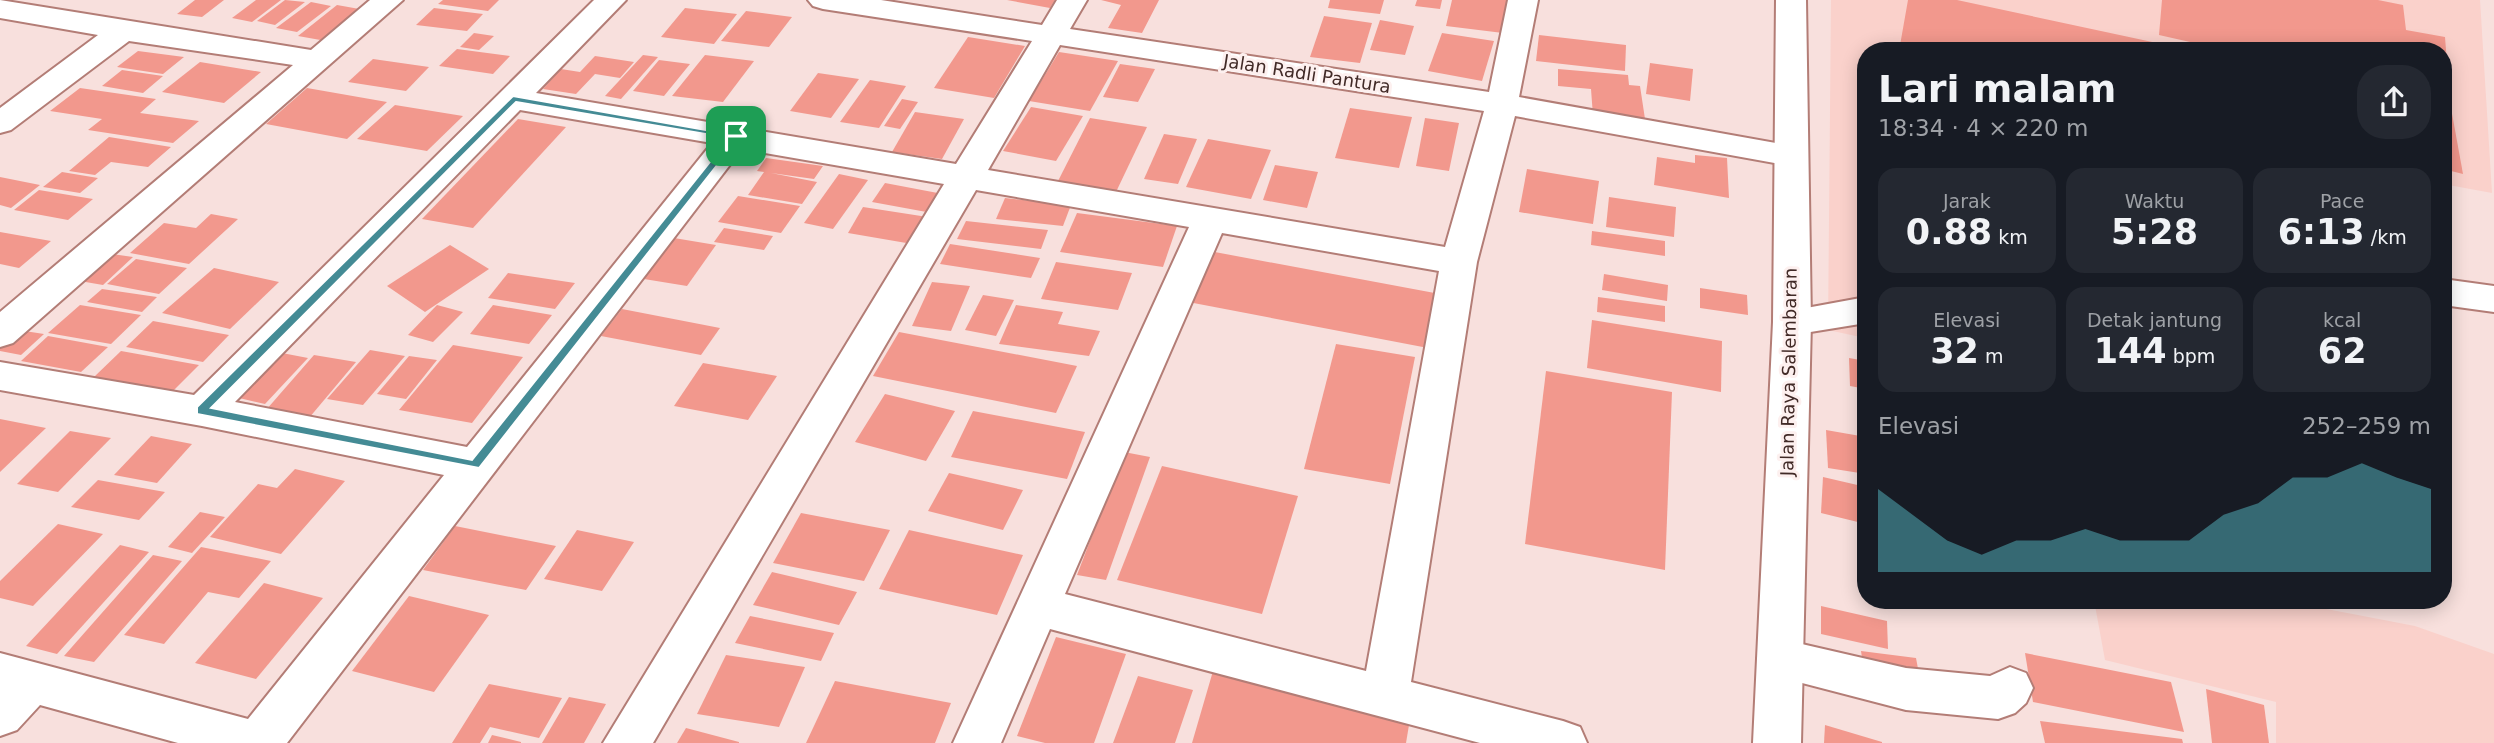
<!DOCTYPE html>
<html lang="id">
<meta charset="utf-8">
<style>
:root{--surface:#171b24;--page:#242831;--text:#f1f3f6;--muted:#9ea1a6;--accent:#448b95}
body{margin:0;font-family:"DejaVu Sans",sans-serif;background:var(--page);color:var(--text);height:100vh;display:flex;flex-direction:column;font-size:26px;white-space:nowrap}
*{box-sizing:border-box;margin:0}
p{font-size:23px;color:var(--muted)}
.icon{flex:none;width:38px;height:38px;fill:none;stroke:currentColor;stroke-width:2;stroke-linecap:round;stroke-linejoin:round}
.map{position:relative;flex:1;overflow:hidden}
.drawer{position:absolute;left:1857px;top:42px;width:595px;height:567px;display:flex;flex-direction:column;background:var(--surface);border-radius:28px;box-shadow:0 4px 18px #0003}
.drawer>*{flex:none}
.pin{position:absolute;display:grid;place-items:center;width:60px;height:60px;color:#fff;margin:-30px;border-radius:14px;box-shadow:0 4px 10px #0006}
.round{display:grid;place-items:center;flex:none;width:74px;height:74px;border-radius:28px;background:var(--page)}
.summary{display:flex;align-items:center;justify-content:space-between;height:119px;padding:0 21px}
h1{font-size:38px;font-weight:800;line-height:52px}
.figures{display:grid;grid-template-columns:repeat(3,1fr);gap:10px;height:119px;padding:7px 21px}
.figures div{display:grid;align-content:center;border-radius:18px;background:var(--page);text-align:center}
.figures b{font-size:35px;font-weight:800}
.figures small{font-size:19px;font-weight:400}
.figures p{font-size:19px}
.chart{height:196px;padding:14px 21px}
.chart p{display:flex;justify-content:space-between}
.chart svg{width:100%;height:126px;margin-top:7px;fill:var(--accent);opacity:.7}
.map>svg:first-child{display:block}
.built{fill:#fad1cb}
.building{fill:#f2988d}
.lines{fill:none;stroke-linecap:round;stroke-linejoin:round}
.street-casing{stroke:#b37d76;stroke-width:4}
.secondary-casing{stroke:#b37d76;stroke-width:4}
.street{fill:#fff;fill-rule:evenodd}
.secondary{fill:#fff;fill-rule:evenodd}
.route{fill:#448b95;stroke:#fff;stroke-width:2;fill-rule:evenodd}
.labels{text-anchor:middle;stroke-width:6;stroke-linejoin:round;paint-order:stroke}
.street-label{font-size:18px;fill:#412a27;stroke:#fdf0ef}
</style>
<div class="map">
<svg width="2494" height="743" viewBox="0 0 2494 743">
<rect width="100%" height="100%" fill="#f8e0dd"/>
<g class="built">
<polygon points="1831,0 2480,0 2492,193 2443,184 2443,51 1866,51 1865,338 1828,330"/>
<polygon points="2094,600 2280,600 2415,626 2494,654 2494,743 2276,743 2276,702 2105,660"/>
</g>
<g class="building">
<polygon points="195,0 224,0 202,17 177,14"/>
<polygon points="256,0 281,0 252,22 232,18"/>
<polygon points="285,0 305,2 275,25 257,21"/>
<polygon points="443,0 499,0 488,11 438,4"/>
<polygon points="1007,0 1055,0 1050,8"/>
<polygon points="1101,0 1159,0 1142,33 1108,28 1121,5"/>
<polygon points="1330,0 1384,0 1380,14 1328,8"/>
<polygon points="1417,0 1442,0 1440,9 1415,6"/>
<polygon points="1452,0 1509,0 1503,33 1446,26"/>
<polygon points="1908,0 1957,0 2157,43 2157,51 1980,51 1964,47 1964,51 1899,51"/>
<polygon points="2162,0 2378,0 2403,5 2406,30 2445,37 2450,101 2443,99 2443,51 2230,51 2159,35"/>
<polygon points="311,2 331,6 297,32 276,28"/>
<polygon points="337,5 365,10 326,41 298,36"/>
<polygon points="434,8 483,14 467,31 416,25"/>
<polygon points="685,8 737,14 714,44 661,37"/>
<polygon points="746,11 792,17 769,47 721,41"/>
<polygon points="1324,16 1372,23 1360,63 1310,57"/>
<polygon points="1380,20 1414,26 1405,55 1370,50"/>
<polygon points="474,33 494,36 479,50 460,47"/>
<polygon points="1442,33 1494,41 1482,81 1428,71"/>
<polygon points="1539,35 1626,45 1625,71 1536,61"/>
<polygon points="968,37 1025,46 994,98 934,88"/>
<polygon points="457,49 510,56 493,74 439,66"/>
<polygon points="138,51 184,57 163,74 117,67"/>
<polygon points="1059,52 1118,61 1090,111 1029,101"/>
<polygon points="643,55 658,57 621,99 605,96"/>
<polygon points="705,55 754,61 723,102 672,96"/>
<polygon points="595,56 634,62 620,78 595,74 576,94 543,89 561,69 580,72"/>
<polygon points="373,59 429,67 406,91 348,82"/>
<polygon points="659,60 690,64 664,96 633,91"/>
<polygon points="200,62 261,72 224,103 162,92"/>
<polygon points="1650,63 1693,69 1690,101 1646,94"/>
<polygon points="1120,64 1155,69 1138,102 1103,97"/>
<polygon points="1558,69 1628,75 1629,85 1640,86 1645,119 1593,116 1591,89 1558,86"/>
<polygon points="122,70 163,76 143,93 102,86"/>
<polygon points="818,73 859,79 831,118 790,111"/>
<polygon points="870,80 906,86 879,128 840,122"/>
<polygon points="80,88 156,99 140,113 199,121 173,143 88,130 102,119 50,111"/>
<polygon points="307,88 387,102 347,139 266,124"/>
<polygon points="902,99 918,102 900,129 884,126"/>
<polygon points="395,105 463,116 427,151 357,139"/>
<polygon points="2443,106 2451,108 2463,174 2443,169"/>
<polygon points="1031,107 1083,116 1056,161 1003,151"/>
<polygon points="1350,108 1412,117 1399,168 1335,158"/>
<polygon points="915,112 964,119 942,159 892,152"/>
<polygon points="1090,118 1147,127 1116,192 1057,183"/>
<polygon points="1425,118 1459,123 1449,171 1416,166"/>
<polygon points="518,119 566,127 473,228 422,219"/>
<polygon points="1164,134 1197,139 1178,184 1144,179"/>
<polygon points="109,137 171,147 148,167 111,162 95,175 69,171"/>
<polygon points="1208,139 1271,150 1251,199 1186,187"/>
<polygon points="1695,155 1727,158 1729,198 1654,185 1657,157 1695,163"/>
<polygon points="766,158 823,166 814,179 771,173 817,182 802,204 748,195 764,172 757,171"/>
<polygon points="1275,165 1318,172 1307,208 1263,200"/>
<polygon points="1527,169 1599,181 1593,224 1519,212"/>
<polygon points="62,172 98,178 80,193 43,187"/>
<polygon points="839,174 868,180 833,229 804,223"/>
<polygon points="0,177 40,185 11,208 0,205"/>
<polygon points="885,183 943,194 932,213 872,202"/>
<polygon points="39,190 93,199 68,220 14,210"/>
<polygon points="738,196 800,206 781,233 718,222"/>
<polygon points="1609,197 1676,207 1674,237 1606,227"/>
<polygon points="1005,198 1071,205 1063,226 996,219"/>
<polygon points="863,207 934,218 918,245 848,233"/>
<polygon points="1077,213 1177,226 1163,267 1060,252"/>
<polygon points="211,214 238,219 189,264 130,253 164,223 196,228"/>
<polygon points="966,221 1048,230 1041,249 957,239"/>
<polygon points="724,228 773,236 764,250 714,242"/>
<polygon points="1592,231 1665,241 1665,256 1591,245"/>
<polygon points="0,232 51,241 19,268 0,264"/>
<polygon points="674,238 716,245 687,286 644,279"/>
<polygon points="950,244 1040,258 1031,278 940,264"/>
<polygon points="450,245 489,269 425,312 387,286"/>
<polygon points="1204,250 1440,294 1428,348 1183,301"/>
<polygon points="105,253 133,257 103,285 74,280"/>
<polygon points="136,259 187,268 159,294 107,284"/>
<polygon points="1056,262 1132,273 1118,310 1041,299"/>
<polygon points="214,268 279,282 230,329 162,313"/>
<polygon points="508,273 575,283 555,309 488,298"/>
<polygon points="1604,274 1668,285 1667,301 1602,290"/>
<polygon points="932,282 970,286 951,331 912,326"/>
<polygon points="1700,288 1747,295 1748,315 1700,308"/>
<polygon points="102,289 157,297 142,312 87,302"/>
<polygon points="983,295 1014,300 996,336 965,330"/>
<polygon points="1598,297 1665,306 1665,322 1597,312"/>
<polygon points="80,305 141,315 111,344 48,333"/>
<polygon points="437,305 463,312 433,342 408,335"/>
<polygon points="493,305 552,315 529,344 470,334"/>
<polygon points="1016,305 1063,312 1058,324 1100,331 1089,356 999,344"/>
<polygon points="622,309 720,328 701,355 601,336"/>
<polygon points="1592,320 1722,341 1721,392 1587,368"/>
<polygon points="153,321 229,335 203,362 126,347"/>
<polygon points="18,330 44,334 21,355 0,351 0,346"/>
<polygon points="899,332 1077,366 1056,413 873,376"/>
<polygon points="48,336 108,347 81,372 21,361"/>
<polygon points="1336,344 1415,357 1390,484 1304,469"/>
<polygon points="453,345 523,357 472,423 399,410"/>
<polygon points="370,350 405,356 363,405 327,399"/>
<polygon points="121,351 199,365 173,391 94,377"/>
<polygon points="282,353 308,358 265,404 239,398"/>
<polygon points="314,355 356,362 309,418 266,410"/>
<polygon points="409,356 437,360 406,399 377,394"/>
<polygon points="1849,358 1866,361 1866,389 1850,386"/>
<polygon points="703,363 777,376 748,420 674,406"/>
<polygon points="1546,371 1672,392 1665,570 1525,544"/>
<polygon points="885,394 955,411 926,461 855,442"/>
<polygon points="973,411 1085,432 1067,479 951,457"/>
<polygon points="0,419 46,428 0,472"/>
<polygon points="1826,430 1866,437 1866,474 1828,468"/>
<polygon points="70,431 111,438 58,492 17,484"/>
<polygon points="151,436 192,444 157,483 114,475"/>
<polygon points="1124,452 1150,457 1106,580 1077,575"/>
<polygon points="1162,466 1298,496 1262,614 1117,580"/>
<polygon points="295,469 345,481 281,554 210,537 258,484 277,488"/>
<polygon points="949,473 1023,490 1003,530 928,511"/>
<polygon points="1823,477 1866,487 1866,524 1821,513"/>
<polygon points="98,480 165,492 139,520 71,507"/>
<polygon points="200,512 225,517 192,553 168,547"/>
<polygon points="801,513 890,530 864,581 773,563"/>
<polygon points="58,524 103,534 33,606 0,598 0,581"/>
<polygon points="455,526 556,546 526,590 423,570"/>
<polygon points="577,530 634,542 602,591 544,579"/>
<polygon points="909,530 1023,555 997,615 879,589"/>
<polygon points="120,545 149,552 57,654 26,646"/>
<polygon points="201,547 271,561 239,598 208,592 164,644 124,635"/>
<polygon points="153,555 182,561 94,662 64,656"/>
<polygon points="772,572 857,592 839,625 753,605"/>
<polygon points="264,583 323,598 256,679 195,663"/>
<polygon points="409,596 489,615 434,692 352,671"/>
<polygon points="1821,606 1887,621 1888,649 1821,634"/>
<polygon points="750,616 834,633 821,661 735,643"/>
<polygon points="1056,637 1126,654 1094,743 1045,743 1017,736"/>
<polygon points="1861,651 1916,658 1920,679 1864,671"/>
<polygon points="2025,653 2171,682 2184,732 2033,702"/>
<polygon points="726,655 805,667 779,727 697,714"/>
<polygon points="1213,671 1411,713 1406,743 1192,743"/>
<polygon points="1138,676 1193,690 1175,743 1113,743"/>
<polygon points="835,681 951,703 935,743 806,743"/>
<polygon points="489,684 562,698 539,738 490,727 480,743 452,743"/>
<polygon points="2206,689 2264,705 2269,743 2212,743"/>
<polygon points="569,697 606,704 584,743 542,743"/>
<polygon points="2040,721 2182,739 2183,743 2045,743"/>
<polygon points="1825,725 1882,742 1882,743 1824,743"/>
<polygon points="686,728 739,742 739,743 677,743"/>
<polygon points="492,735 521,742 521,743 488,743"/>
</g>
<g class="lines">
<defs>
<g id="street">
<polygon points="0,0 311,50 370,0 403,0 13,343 0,347 0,312 293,65 129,41 11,130 0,133 0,108 98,35 0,18"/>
<path d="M 594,0 L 626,0 L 536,93 L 956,164 L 1032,41 L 823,9 L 813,6 L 808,0 L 881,0 L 1042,25 L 1057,0 L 1087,0 L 1070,29 L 1489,92 L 1508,0 L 1538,0 L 1519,97 L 1803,148 L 1808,155 L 1803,162 L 1791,166 L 1515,116 L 1477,262 L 1411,682 L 1563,721 L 1580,727 L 1587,743 L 1480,743 L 1050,629 L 1001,743 L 953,743 L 1189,227 L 976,190 L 653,743 L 603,743 L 944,184 L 742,149 L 287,743 L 178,743 L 40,705 L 17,730 L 0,736 L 0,653 L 248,719 L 444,475 L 202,426 L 0,390 L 0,362 L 194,395 ZM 1060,45 L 1484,111 L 1445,247 L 988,170 ZM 520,110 L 712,143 L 467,447 L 235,402 ZM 1222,233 L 1439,271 L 1366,671 L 1065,594 Z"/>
<polygon points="2443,279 2494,286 2494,312 2443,305"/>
<polygon points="1866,297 1866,323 1792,335 1779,331 1773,322 1779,313"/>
<polygon points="1780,639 1906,668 1990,676 2010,667 2026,673 2033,688 2026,703 2015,713 1998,719 1906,710 1764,673 1757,659 1764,645"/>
</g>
<polygon id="secondary" points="1776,0 1806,0 1811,322 1801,743 1753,743 1773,322"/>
</defs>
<use href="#street" class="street-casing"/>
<use href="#secondary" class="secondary-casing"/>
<use href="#street" class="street"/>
<use href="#secondary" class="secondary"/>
</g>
<path class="route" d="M 513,96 L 740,136 L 479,468 L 197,414 L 197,407 ZM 516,102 L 729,138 L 472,460 L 211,408 Z"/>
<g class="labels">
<g class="street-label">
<text transform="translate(1307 74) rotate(9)" y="6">Jalan Radli Pantura</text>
<text transform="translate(1789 372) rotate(-89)" y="6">Jalan Raya Salembaran</text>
</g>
</g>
</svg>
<div class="pin" style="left:736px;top:136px;background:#1e9e55"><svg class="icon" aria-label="arrive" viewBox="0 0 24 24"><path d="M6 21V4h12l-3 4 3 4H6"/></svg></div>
<section class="drawer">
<div class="summary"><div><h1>Lari malam</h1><p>18:34 · 4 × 220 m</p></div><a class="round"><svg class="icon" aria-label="share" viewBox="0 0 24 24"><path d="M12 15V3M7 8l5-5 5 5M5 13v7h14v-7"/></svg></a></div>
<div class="figures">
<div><p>Jarak</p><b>0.88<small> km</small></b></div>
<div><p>Waktu</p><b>5:28</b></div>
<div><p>Pace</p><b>6:13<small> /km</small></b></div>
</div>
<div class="figures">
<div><p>Elevasi</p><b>32<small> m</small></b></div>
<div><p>Detak jantung</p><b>144<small> bpm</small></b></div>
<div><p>kcal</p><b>62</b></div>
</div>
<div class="chart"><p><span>Elevasi</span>252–259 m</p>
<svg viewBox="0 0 160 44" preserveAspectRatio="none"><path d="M0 44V15L10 24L20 33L30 38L40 33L50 33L60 29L70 33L80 33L90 33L100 24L110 20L120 11L130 11L140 6L150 11L160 15V44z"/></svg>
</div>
</section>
</div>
